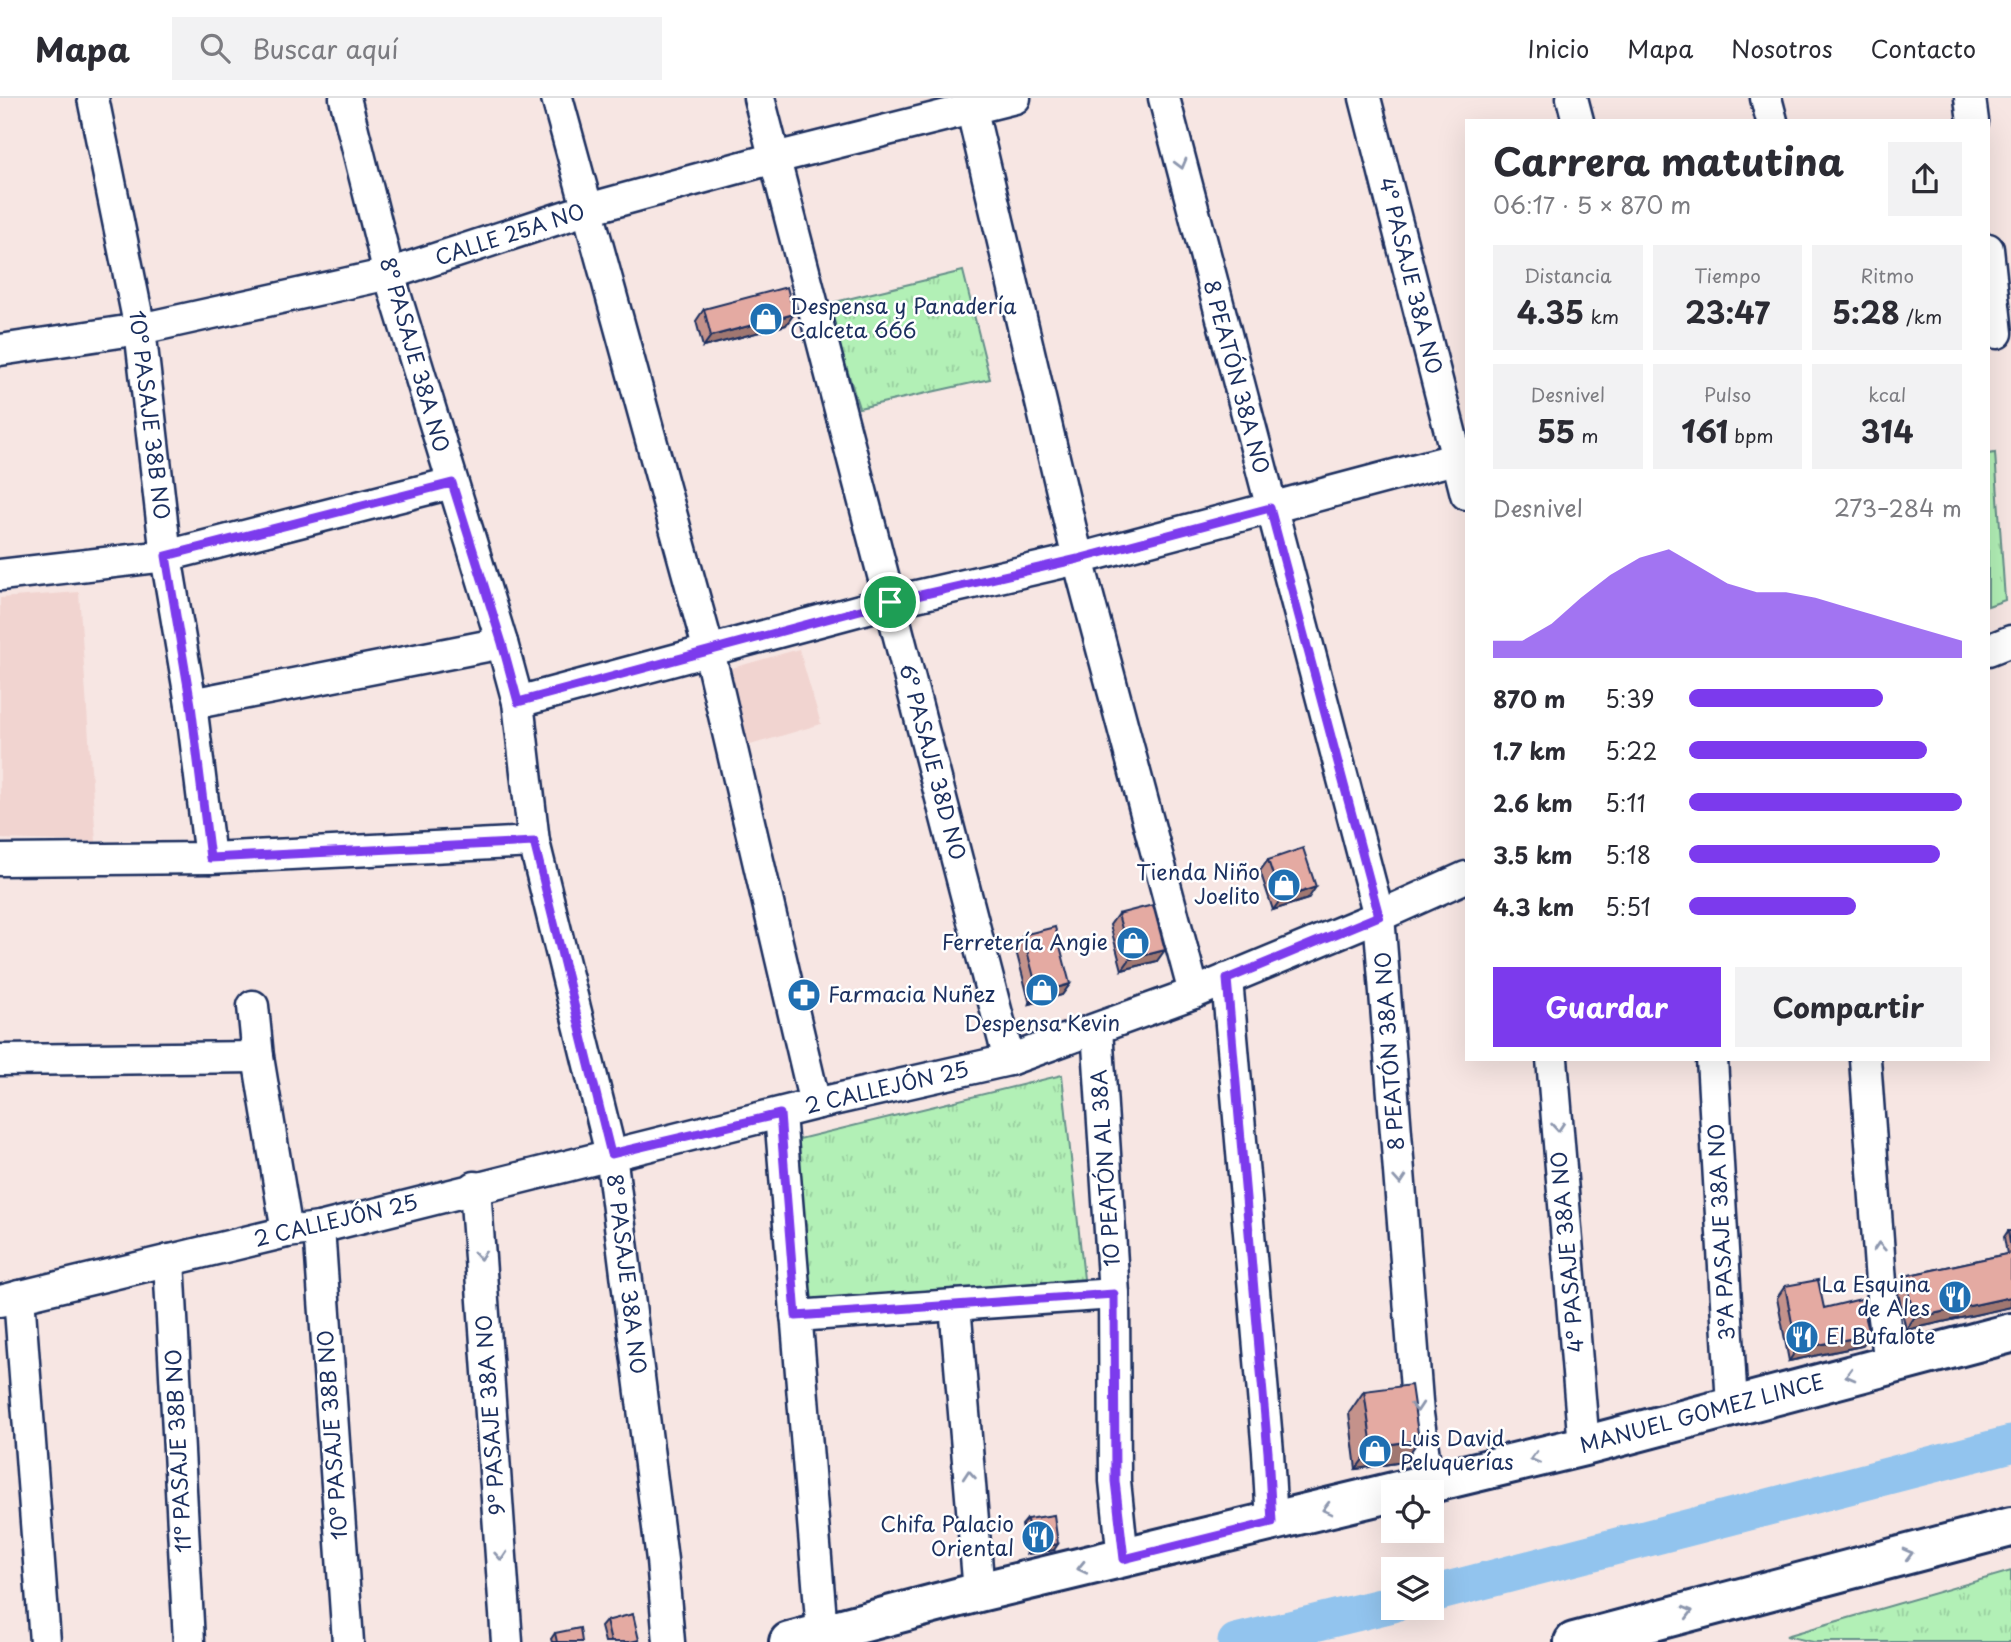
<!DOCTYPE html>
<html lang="es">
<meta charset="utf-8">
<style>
:root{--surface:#fff;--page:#f2f2f3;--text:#2b2b33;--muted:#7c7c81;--line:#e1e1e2;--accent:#7c3aed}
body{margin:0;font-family:"Playpen Sans",sans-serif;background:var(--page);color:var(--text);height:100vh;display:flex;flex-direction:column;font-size:26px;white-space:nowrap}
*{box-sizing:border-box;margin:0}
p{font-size:23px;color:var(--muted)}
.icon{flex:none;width:38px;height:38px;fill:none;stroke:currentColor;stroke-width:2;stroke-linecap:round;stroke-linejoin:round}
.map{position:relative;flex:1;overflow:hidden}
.drawer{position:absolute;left:1465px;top:21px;width:525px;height:942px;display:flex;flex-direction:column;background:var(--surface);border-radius:0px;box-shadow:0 7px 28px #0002}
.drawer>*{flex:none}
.controls{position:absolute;left:1381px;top:1382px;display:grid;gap:14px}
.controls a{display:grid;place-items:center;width:63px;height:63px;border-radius:0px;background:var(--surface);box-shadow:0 7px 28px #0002;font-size:35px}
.pin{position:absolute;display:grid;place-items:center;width:60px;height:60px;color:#fff;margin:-30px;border:4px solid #fff;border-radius:50%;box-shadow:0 2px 7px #0007}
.round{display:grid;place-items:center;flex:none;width:74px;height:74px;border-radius:0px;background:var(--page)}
.head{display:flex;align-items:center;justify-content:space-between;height:119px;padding:0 28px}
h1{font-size:38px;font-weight:700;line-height:52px}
.figures{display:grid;grid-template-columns:repeat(3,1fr);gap:10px;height:119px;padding:7px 28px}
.figures div{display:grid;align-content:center;border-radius:0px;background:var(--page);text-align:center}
.figures b{font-size:30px;font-weight:700}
.figures small{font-size:19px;font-weight:400}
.figures p{font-size:19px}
.chart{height:196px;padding:14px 28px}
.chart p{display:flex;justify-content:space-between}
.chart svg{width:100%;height:126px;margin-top:7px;fill:var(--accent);opacity:.7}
.action{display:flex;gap:14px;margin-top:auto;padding:14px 28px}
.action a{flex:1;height:80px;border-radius:0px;background:var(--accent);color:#fff;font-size:28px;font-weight:700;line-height:80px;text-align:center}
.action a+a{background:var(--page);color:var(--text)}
ul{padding:0 28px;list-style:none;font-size:23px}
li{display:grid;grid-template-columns:112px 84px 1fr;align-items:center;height:52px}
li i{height:18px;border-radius:9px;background:var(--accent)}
header{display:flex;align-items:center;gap:42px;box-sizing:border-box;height:98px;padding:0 35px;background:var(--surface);border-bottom:2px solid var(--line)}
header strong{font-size:33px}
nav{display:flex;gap:38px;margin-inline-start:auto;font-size:24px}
.search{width:490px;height:63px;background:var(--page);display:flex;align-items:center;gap:18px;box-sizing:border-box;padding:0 24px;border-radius:0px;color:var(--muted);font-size:26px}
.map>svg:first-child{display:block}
.built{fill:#f1d4d0}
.park{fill:url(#park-tufts);stroke:#66908a;stroke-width:2}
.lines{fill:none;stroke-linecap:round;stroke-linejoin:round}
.canal{stroke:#92c4ee;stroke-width:37}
.minor-casing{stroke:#1b2f5e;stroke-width:35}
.secondary-casing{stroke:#1b2f5e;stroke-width:44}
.minor{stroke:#fff;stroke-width:30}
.secondary{stroke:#fff;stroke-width:38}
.wall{fill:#c4928b;stroke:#1b2f5e;stroke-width:2}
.shaded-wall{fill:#a07771;stroke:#1b2f5e;stroke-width:2}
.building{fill:#e4aaa2;stroke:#1b2f5e;stroke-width:2}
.oneway{stroke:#8d97ae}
.route-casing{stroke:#fff;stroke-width:14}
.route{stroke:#7c3aed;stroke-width:9}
.labels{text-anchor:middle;stroke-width:5;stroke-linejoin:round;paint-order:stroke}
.street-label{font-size:21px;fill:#1b2f5e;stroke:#fff}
.poi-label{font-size:21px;fill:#1b2f5e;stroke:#fff;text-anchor:start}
</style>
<header>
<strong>Mapa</strong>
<div class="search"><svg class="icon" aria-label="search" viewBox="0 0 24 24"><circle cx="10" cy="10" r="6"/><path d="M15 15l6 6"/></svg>Buscar aquí</div>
<nav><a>Inicio</a><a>Mapa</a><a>Nosotros</a><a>Contacto</a></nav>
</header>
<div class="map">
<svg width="2011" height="1544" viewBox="0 0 2011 1544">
<defs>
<pattern id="park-tufts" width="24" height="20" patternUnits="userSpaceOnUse" patternTransform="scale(1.75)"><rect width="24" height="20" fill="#b2f0b6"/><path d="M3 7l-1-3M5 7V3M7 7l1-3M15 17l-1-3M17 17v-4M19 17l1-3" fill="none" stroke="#98ce9f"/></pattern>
</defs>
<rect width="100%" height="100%" fill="#f7e6e3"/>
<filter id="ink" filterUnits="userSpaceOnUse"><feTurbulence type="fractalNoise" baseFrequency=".0143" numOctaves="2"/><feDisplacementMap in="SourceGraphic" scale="14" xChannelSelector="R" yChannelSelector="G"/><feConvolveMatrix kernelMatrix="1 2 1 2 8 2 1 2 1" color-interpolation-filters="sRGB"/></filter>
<g filter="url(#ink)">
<g class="built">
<polygon points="79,494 96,744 0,741 0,500"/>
<polygon points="799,551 821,626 747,648 725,572"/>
</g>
<g class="park">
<polygon points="963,173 990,281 859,310 827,206"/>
<polygon points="1995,355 2005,502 1988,508 1988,356"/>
<polygon points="1062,977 1084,1181 802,1205 787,1044"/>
<polygon points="2011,1473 2011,1544 1813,1544 1786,1538"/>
</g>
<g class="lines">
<g class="canal">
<polyline points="1432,1496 2011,1346"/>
<polyline points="1236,1544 1393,1506"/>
</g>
<defs>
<g id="minor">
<polyline points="93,0 140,231 166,458 191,606 210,760"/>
<polyline points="345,0 389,176 502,545 518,604 534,744 611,1056 662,1462 669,1544"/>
<polyline points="557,0 709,553 815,1006"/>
<polyline points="759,0 1009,962"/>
<polyline points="969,0 1078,461 1194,895"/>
<polyline points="1164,0 1379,818 1418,1316 1428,1386"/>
<polyline points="1365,0 1466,396"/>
<polyline points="1572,0 1578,23"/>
<polyline points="1766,0 1772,23"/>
<polyline points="1970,0 1973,23"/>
<polyline points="1988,151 1997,235"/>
<polyline points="0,252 140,231 389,176 588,111 775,60 1015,0"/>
<polyline points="0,477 166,458 452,385"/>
<polyline points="1988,552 2011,543"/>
<polyline points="518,604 890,504 1078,461 1466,358"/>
<polyline points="191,606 502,545"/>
<polyline points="0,762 210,760 534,744"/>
<polyline points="1227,881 1268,1354 1272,1424"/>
<polyline points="253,908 258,959 287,1134"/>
<polyline points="1097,931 1114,1196 1115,1383 1123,1461"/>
<polyline points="1552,961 1584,1348"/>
<polyline points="1712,961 1732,1308"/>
<polyline points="1865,961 1883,1212 1890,1266"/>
<polyline points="0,962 258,959"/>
<polyline points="780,1016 822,1534"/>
<polyline points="475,1089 507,1544"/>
<polyline points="319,1130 348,1544"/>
<polyline points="169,1162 189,1544"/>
<polyline points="19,1198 45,1544"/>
<polyline points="0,1203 287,1134 319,1130 815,1006 1009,962 1194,895 1379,818 1466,779"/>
<polyline points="955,1207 979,1494"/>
<polyline points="796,1218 1114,1196"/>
</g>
<g id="secondary">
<polyline points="789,1544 979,1494 1584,1348 2011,1235"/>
<polyline points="1574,1544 2011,1429"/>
</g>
</defs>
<use href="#minor" class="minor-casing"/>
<use href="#secondary" class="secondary-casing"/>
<use href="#minor" class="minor"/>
<use href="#secondary" class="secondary"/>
</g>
<g class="wall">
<polygon points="704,211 786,227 703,249 696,223"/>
<polygon points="1268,762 1308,801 1273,812 1260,773"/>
<polygon points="1118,816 1157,863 1122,872 1110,827"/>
<polygon points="1023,837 1070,886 1062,897 1030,906 1015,849"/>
<polygon points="2008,1133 2011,1133 2011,1209 1906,1232 1897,1190 1905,1178 2007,1156 2004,1139"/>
<polygon points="1785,1188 1824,1210 1862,1248 1789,1263 1777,1200"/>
<polygon points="1364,1293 1419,1342 1403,1364 1356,1371 1349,1315"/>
<polygon points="1027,1421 1054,1452 1027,1456 1022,1427"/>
<polygon points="606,1523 639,1542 638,1544 605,1544 601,1529"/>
<polygon points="555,1535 582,1544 552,1544 551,1541"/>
</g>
<g class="shaded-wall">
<polygon points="794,216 786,227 703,249 711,238"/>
<polygon points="1316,789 1308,801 1273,812 1281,801"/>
<polygon points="1165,852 1157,863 1122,872 1130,861"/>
<polygon points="1070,886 1062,897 1030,906 1038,895"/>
<polygon points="2011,1199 2011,1209 1906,1232 1914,1220"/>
<polygon points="1870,1237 1862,1248 1789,1263 1797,1251"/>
<polygon points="1419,1342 1403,1364 1356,1371 1372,1349"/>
<polygon points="1058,1446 1054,1452 1027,1456 1031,1451"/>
</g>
<g class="building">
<polygon points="787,189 794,216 711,238 704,211"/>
<polygon points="1303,750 1316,789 1281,801 1268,762"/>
<polygon points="1153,807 1165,852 1130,861 1118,816"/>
<polygon points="1055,829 1070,886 1038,895 1023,837"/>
<polygon points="2008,1133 2011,1133 2011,1152"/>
<polygon points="2011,1155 2011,1199 1914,1220 1905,1178"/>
<polygon points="1818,1182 1824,1210 1861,1201 1870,1237 1797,1251 1785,1188"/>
<polygon points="1411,1287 1419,1342 1372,1349 1364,1293"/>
<polygon points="1054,1417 1058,1446 1031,1451 1027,1421"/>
<polygon points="633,1516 639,1542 630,1544 611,1544 606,1523"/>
<polygon points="580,1530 582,1544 557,1544 555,1535"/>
</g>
<defs><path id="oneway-chevron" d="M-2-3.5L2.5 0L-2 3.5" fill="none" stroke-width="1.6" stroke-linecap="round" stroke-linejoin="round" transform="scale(1.75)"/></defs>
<g class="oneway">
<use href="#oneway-chevron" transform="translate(1181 66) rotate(75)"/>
<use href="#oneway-chevron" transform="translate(1558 1029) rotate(85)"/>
<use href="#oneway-chevron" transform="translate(1400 1082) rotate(86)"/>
<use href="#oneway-chevron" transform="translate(1879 1149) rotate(-94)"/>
<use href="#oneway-chevron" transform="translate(480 1157) rotate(86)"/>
<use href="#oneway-chevron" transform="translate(1850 1277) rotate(165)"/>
<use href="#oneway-chevron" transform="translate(1417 1309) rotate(85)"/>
<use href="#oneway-chevron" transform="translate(1535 1360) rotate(166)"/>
<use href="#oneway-chevron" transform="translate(969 1377) rotate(-95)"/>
<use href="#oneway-chevron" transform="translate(1327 1411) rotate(166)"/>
<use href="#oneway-chevron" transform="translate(1908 1456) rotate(-15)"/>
<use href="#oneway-chevron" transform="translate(501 1458) rotate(86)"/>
<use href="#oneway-chevron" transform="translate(1082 1470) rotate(167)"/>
<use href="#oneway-chevron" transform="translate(1688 1514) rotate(-15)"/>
</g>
</g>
<g class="lines" filter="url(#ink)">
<defs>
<polygon id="route" points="452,385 502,545 518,604 890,504 1078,461 1270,410 1379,818 1227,881 1268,1354 1272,1424 1124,1461 1115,1383 1114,1196 796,1218 780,1016 611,1056 534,744 210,760 191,607 166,458"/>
</defs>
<use href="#route" class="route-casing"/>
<use href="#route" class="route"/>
</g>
<defs>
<symbol id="shop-disc" viewBox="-11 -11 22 22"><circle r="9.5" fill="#1f6fb2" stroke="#fff"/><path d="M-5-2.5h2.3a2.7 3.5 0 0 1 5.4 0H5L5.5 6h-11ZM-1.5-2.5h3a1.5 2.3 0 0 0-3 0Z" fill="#fff"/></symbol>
<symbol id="pharmacy-disc" viewBox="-11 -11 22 22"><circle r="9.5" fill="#1f6fb2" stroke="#fff"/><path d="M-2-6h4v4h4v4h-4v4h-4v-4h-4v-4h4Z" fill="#fff"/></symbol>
<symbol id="restaurant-disc" viewBox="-11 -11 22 22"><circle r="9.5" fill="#1f6fb2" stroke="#fff"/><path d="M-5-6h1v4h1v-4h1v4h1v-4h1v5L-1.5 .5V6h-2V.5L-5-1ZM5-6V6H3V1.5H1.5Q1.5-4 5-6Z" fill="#fff"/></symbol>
</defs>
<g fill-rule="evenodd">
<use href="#shop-disc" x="747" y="202" width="38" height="38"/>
<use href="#shop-disc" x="1265" y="768" width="38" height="38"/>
<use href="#shop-disc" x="1114" y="826" width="38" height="38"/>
<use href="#shop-disc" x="1023" y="873" width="38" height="38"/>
<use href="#pharmacy-disc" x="785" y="878" width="38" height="38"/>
<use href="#restaurant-disc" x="1936" y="1180" width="38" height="38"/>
<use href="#restaurant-disc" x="1783" y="1220" width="38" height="38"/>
<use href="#shop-disc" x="1356" y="1334" width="38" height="38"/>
<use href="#restaurant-disc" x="1019" y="1420" width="38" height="38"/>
</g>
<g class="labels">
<g class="street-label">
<text transform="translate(510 137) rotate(-18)" y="7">CALLE 25A NO</text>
<text transform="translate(1410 178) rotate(76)" y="7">4° PASAJE 38A NO</text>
<text transform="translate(414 257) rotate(74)" y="7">8° PASAJE 38A NO</text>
<text transform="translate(1236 279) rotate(75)" y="7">8 PEATÓN 38A NO</text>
<text transform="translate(149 317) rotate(83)" y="7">10° PASAJE 38B NO</text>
<text transform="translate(932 664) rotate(75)" y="7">6° PASAJE 38D NO</text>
<text transform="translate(1390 953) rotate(-94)" y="7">8 PEATÓN 38A NO</text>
<text transform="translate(887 990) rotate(-13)" y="7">2 CALLEJÓN 25</text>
<text transform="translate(1106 1070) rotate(-94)" y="7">10 PEATÓN AL 38A</text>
<text transform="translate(336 1123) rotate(-13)" y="7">2 CALLEJÓN 25</text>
<text transform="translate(1722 1134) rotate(-93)" y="7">3°A PASAJE 38A NO</text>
<text transform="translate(1568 1154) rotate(-95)" y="7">4° PASAJE 38A NO</text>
<text transform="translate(626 1176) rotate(83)" y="7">8° PASAJE 38A NO</text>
<text transform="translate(1702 1316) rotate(-15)" y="7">MANUEL GOMEZ LINCE</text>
<text transform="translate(491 1317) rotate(-94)" y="7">9° PASAJE 38A NO</text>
<text transform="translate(333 1337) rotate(-94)" y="7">10° PASAJE 38B NO</text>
<text transform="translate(179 1353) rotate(-93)" y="7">11° PASAJE 38B NO</text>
</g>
<g class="poi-label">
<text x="790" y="216">Despensa y Panadería<tspan x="790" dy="24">Calceta 666</tspan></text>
<text x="1260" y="782" text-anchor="end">Tienda Niño<tspan x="1260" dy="24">Joelito</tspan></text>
<text x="1108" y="852" text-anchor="end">Ferretería Angie</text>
<text x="828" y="904">Farmacia Nuñez</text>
<text x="1042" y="933" text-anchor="middle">Despensa Kevin</text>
<text x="1930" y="1194" text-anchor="end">La Esquina<tspan x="1930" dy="24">de Ales</tspan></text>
<text x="1826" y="1246">El Bufalote</text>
<text x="1400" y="1348">Luis David<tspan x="1400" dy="24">Peluquerías</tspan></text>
<text x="1014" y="1434" text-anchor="end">Chifa Palacio<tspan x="1014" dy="24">Oriental</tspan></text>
</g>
</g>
</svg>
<div class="controls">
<a><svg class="icon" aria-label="locate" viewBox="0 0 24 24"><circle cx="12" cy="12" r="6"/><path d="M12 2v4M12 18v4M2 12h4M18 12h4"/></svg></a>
<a><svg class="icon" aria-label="layers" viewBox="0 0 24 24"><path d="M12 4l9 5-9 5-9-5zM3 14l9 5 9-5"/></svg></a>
</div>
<div class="pin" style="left:890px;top:504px;background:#1e9e55"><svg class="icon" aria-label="arrive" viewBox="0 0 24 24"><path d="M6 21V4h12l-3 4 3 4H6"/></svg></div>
<section class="drawer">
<div class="head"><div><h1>Carrera matutina</h1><p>06:17 · 5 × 870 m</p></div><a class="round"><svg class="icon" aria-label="share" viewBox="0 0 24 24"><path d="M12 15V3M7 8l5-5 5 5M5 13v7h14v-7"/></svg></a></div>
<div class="figures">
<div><p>Distancia</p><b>4.35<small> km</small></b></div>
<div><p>Tiempo</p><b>23:47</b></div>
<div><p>Ritmo</p><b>5:28<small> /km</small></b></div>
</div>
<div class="figures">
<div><p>Desnivel</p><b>55<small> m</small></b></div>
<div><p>Pulso</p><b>161<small> bpm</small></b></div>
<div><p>kcal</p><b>314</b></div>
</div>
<div class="chart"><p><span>Desnivel</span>273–284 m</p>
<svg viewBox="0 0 160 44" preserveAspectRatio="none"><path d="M0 44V38L10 38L20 32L30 23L40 15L50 9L60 6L70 12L80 18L90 21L100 21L110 23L120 26L130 29L140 32L150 35L160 38V44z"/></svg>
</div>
<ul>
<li><b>870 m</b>5:39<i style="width:71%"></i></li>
<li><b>1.7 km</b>5:22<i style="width:87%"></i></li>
<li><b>2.6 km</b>5:11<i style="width:100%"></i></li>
<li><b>3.5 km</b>5:18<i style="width:92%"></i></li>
<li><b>4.3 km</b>5:51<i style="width:61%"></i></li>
</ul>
<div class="action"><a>Guardar</a><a>Compartir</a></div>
</section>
</div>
